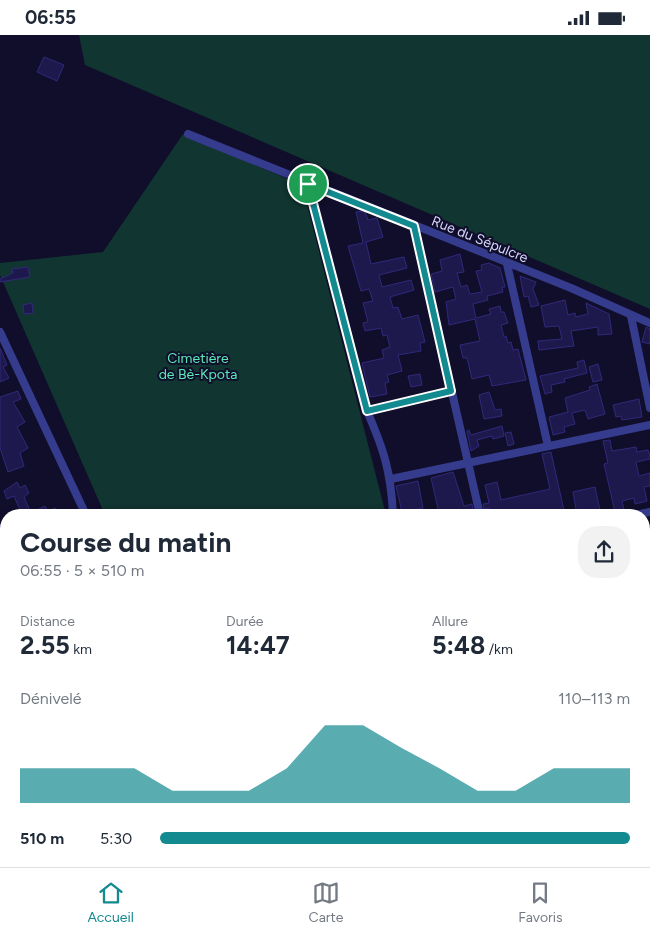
<!DOCTYPE html>
<html lang="fr">
<meta charset="utf-8">
<style>
:root{--surface:#fff;--page:#f2f2f3;--text:#1f2937;--muted:#747a83;--line:#e0e1e3;--accent:#138990}
body{margin:0;font-family:Figtree,sans-serif;background:var(--page);color:var(--text);height:100vh;display:flex;flex-direction:column;font-size:19px;white-space:nowrap}
*{box-sizing:border-box;margin:0}
p{font-size:16px;color:var(--muted)}
.icon{flex:none;width:28px;height:28px;fill:none;stroke:currentColor;stroke-width:2;stroke-linecap:round;stroke-linejoin:round}
.map{position:relative;flex:1;overflow:hidden}
.drawer{position:absolute;left:0px;top:474px;width:650px;height:359px;display:flex;flex-direction:column;background:var(--surface);border-radius:20px 20px 0 0;box-shadow:0 2px 8px #0003}
.drawer>*{flex:none}
.pin{position:absolute;display:grid;place-items:center;width:42px;height:42px;color:#fff;margin:-21px;border:2px solid #fff;border-radius:50%;box-shadow:0 1px 5px #0007}
.round{display:grid;place-items:center;flex:none;width:52px;height:52px;border-radius:20px;background:var(--page)}
.headline{display:flex;align-items:center;justify-content:space-between;height:85px;padding:0 20px}
h1{font-size:28px;font-weight:700;line-height:38px}
.metrics{display:grid;grid-template-columns:repeat(3,1fr);gap:8px;height:85px;padding:5px 20px}
.metrics div{display:grid;align-content:center}
.metrics b{font-size:25px;font-weight:700}
.metrics small{font-size:14px;font-weight:400}
.metrics p{font-size:14px}
.chart{height:140px;padding:10px 20px}
.chart p{display:flex;justify-content:space-between}
.chart svg{width:100%;height:90px;margin-top:5px;fill:var(--accent);opacity:.7}
ul{padding:0 20px;list-style:none;font-size:16px}
li{display:grid;grid-template-columns:80px 60px 1fr;align-items:center;height:38px}
li i{height:12px;border-radius:6px;background:var(--accent)}
.status{display:flex;justify-content:space-between;align-items:center;height:35px;padding:0 25px;background:var(--surface);direction:ltr}
.status svg{height:14px;fill:currentColor}
.menu{display:flex;justify-content:space-around;align-items:center;height:70px;border-top:1px solid var(--line);background:var(--surface);font-size:14px;color:var(--muted)}
.menu a{display:grid;justify-items:center;gap:2px}
.menu .active{color:var(--accent)}
.map>svg:first-child{display:block}
.green{fill:#113530}
.building{fill:#1e194d;stroke:#30297b}
.lines{fill:none;stroke-linecap:round;stroke-linejoin:round}
.minor{stroke:#363c8d;stroke-width:8}
.route-casing{stroke:#fff;stroke-width:10}
.route{stroke:#138990;stroke-width:6}
.labels{text-anchor:middle;stroke-width:4;stroke-linejoin:round;paint-order:stroke}
.street-label{font-size:14px;fill:#d8d8ff;stroke:#100e2b}
.park-label{font-size:14px;fill:#59eab5;stroke:#100e2b}
</style>
<div class="status"><b>06:55</b><svg viewBox="0 0 49 12"><path d="M0 12V9h3v3zM5 12V6h3v6zM10 12V3h3v9zM15 12V0h3v12zM26 1h20v11H26zM47 4h2v5h-2z"/></svg></div>
<div class="map">
<svg width="650" height="832" viewBox="0 0 650 832">
<rect width="100%" height="100%" fill="#100e2b"/>
<g class="green">
<polygon points="79,0 650,0 650,274 85,30"/>
<polygon points="183,99 302,150 386,480 105,480 0,240 0,228 103,217"/>
</g>
<g class="building">
<polygon points="44,22 64,30 57,46 37,37"/>
<polygon points="361,176 365,177 368,185 377,183 383,202 366,207 371,229 404,222 407,233 379,240 382,252 411,245 414,255 390,262 393,273 398,272 402,284 418,280 425,307 420,308 421,316 398,320 402,336 387,340 389,347 385,348 387,359 370,362 362,328 384,323 382,315 390,312 387,300 383,301 381,293 365,296 363,288 368,287 363,268 373,266 369,254 361,256 348,211 363,208 356,177"/>
<polygon points="460,219 464,237 457,238 461,252 467,250 470,259 482,257 476,236 482,235 481,230 489,228 500,233 505,252 502,252 503,257 487,261 488,265 473,269 476,283 491,279 489,274 500,271 501,277 504,277 508,288 501,290 504,302 506,301 508,308 511,307 513,315 518,314 526,345 492,351 489,340 472,344 467,323 463,323 460,310 480,306 475,284 449,290 446,267 456,264 453,252 435,257 431,239 442,236 440,225"/>
<polygon points="28,232 30,242 0,247 0,244 13,238 12,234"/>
<polygon points="520,241 536,247 533,254 539,270 531,272 528,261 524,262"/>
<polygon points="565,265 568,280 575,278 576,282 588,279 586,268 609,279 612,299 598,300 598,292 571,296 574,311 539,315 538,306 562,304 559,291 545,292 541,271"/>
<polygon points="32,268 33,278 24,279 23,270"/>
<polygon points="646,292 650,294 650,309 642,307"/>
<polygon points="0,313 7,330 3,332 9,343 0,347"/>
<polygon points="584,325 587,338 564,344 565,347 551,350 552,357 545,359 540,341 578,333 577,327"/>
<polygon points="598,329 602,345 593,347 589,332"/>
<polygon points="420,339 422,350 411,352 408,341"/>
<polygon points="597,349 605,379 588,384 585,375 572,378 575,389 564,392 565,397 553,400 549,382 568,377 565,363 590,355 589,352"/>
<polygon points="18,356 21,364 13,367 25,387 17,392 28,413 20,418 24,431 8,437 0,413 0,362"/>
<polygon points="489,357 495,375 501,374 502,381 484,384 479,360"/>
<polygon points="639,364 642,382 622,385 621,381 616,382 613,370"/>
<polygon points="502,391 504,401 493,404 492,401 477,405 479,411 471,416 467,396 469,395 471,400"/>
<polygon points="511,397 514,409 508,411 505,398"/>
<polygon points="610,405 612,416 636,412 637,417 648,415 650,421 650,424 636,427 639,441 650,438 650,451 644,452 647,466 635,469 634,463 622,466 624,475 615,477 604,429 608,428 603,406"/>
<polygon points="551,417 565,480 491,480 489,473 484,474 483,469 489,468 485,450 497,447 501,465 550,454 542,419"/>
<polygon points="453,437 464,471 472,469 474,480 450,480 449,476 439,478 431,443"/>
<polygon points="418,446 423,473 402,477 396,451"/>
<polygon points="17,447 20,453 25,450 29,458 24,462 31,478 45,471 48,476 55,473 59,480 12,480 20,475 14,461 7,464 4,456"/>
<polygon points="595,452 601,480 577,480 573,457"/>
<polygon points="650,523 650,544 648,544 650,559 644,560 644,524"/>
<polygon points="6,551 6,581 0,571 0,554"/>
<polygon points="650,576 650,630 647,631 650,649 644,650 644,618 646,617 644,578"/>
<polygon points="0,621 6,633 6,681 0,685 0,654 4,652 0,645"/>
<polygon points="646,686 650,702 650,715 644,716 644,687"/>
<polygon points="0,759 4,765 6,764 6,782 0,772"/>
</g>
<g class="lines">
<g class="minor">
<polyline points="188,99 571,253 650,288"/>
<path d="M 308,149 L 367,376 C 384,415 391,437 393,480"/>
<polyline points="414,191 480,480"/>
<polyline points="507,229 548,411"/>
<polyline points="631,281 650,373"/>
<polyline points="0,297 86,480"/>
<polyline points="367,376 451,356"/>
<polyline points="391,444 650,390"/>
<polyline points="635,480 650,477"/>
<polyline points="0,493 6,508"/>
<polyline points="644,568 650,567"/>
<polyline points="0,601 6,598"/>
<polyline points="644,656 650,655"/>
<polyline points="0,713 6,709"/>
<polyline points="644,754 650,752"/>
<polyline points="644,815 647,832"/>
<polyline points="79,826 83,832"/>
<polyline points="173,826 176,832"/>
<polyline points="242,826 245,832"/>
<polyline points="334,826 335,832"/>
<polyline points="420,826 422,832"/>
<polyline points="0,830 7,826"/>
<polyline points="285,832 311,826"/>
</g>
</g>
<g class="lines">
<defs>
<polygon id="route" points="308,149 414,191 451,356 367,376"/>
</defs>
<use href="#route" class="route-casing"/>
<use href="#route" class="route"/>
</g>
<g class="labels">
<g class="street-label">
<text transform="translate(480 204) rotate(22)" y="5">Rue du Sépulcre</text>
</g>
<g class="park-label">
<text x="198" y="328">Cimetière<tspan x="198" dy="16">de Bè-Kpota</tspan></text>
</g>
</g>
</svg>
<div class="pin" style="left:308px;top:149px;background:#1e9e55"><svg class="icon" aria-label="arrive" viewBox="0 0 24 24"><path d="M6 21V4h12l-3 4 3 4H6"/></svg></div>
<section class="drawer">
<div class="headline"><div><h1>Course du matin</h1><p>06:55 · 5 × 510 m</p></div><a class="round"><svg class="icon" aria-label="share" viewBox="0 0 24 24"><path d="M12 15V3M7 8l5-5 5 5M5 13v7h14v-7"/></svg></a></div>
<div class="metrics">
<div><p>Distance</p><b>2.55<small> km</small></b></div>
<div><p>Durée</p><b>14:47</b></div>
<div><p>Allure</p><b>5:48<small> /km</small></b></div>
</div>
<div class="chart"><p><span>Dénivelé</span>110–113 m</p>
<svg viewBox="0 0 160 44" preserveAspectRatio="none"><path d="M0 44V27L10 27L20 27L30 27L40 38L50 38L60 38L70 27L80 6L90 6L100 17L110 27L120 38L130 38L140 27L150 27L160 27V44z"/></svg>
</div>
<ul>
<li><b>510 m</b>5:30<i style="width:100%"></i></li>
</ul>
</section>
</div>
<nav class="menu">
<a class="active"><svg class="icon" aria-label="home" viewBox="0 0 24 24"><path d="M3 11l9-7 9 7M6 9v11h12V9"/></svg>Accueil</a>
<a><svg class="icon" aria-label="map" viewBox="0 0 24 24"><path d="M3 6l6-2 6 2 6-2v14l-6 2-6-2-6 2zM9 4v14M15 6v14"/></svg>Carte</a>
<a><svg class="icon" aria-label="saved" viewBox="0 0 24 24"><path d="M7 4h10v16l-5-4-5 4z"/></svg>Favoris</a>
</nav>
